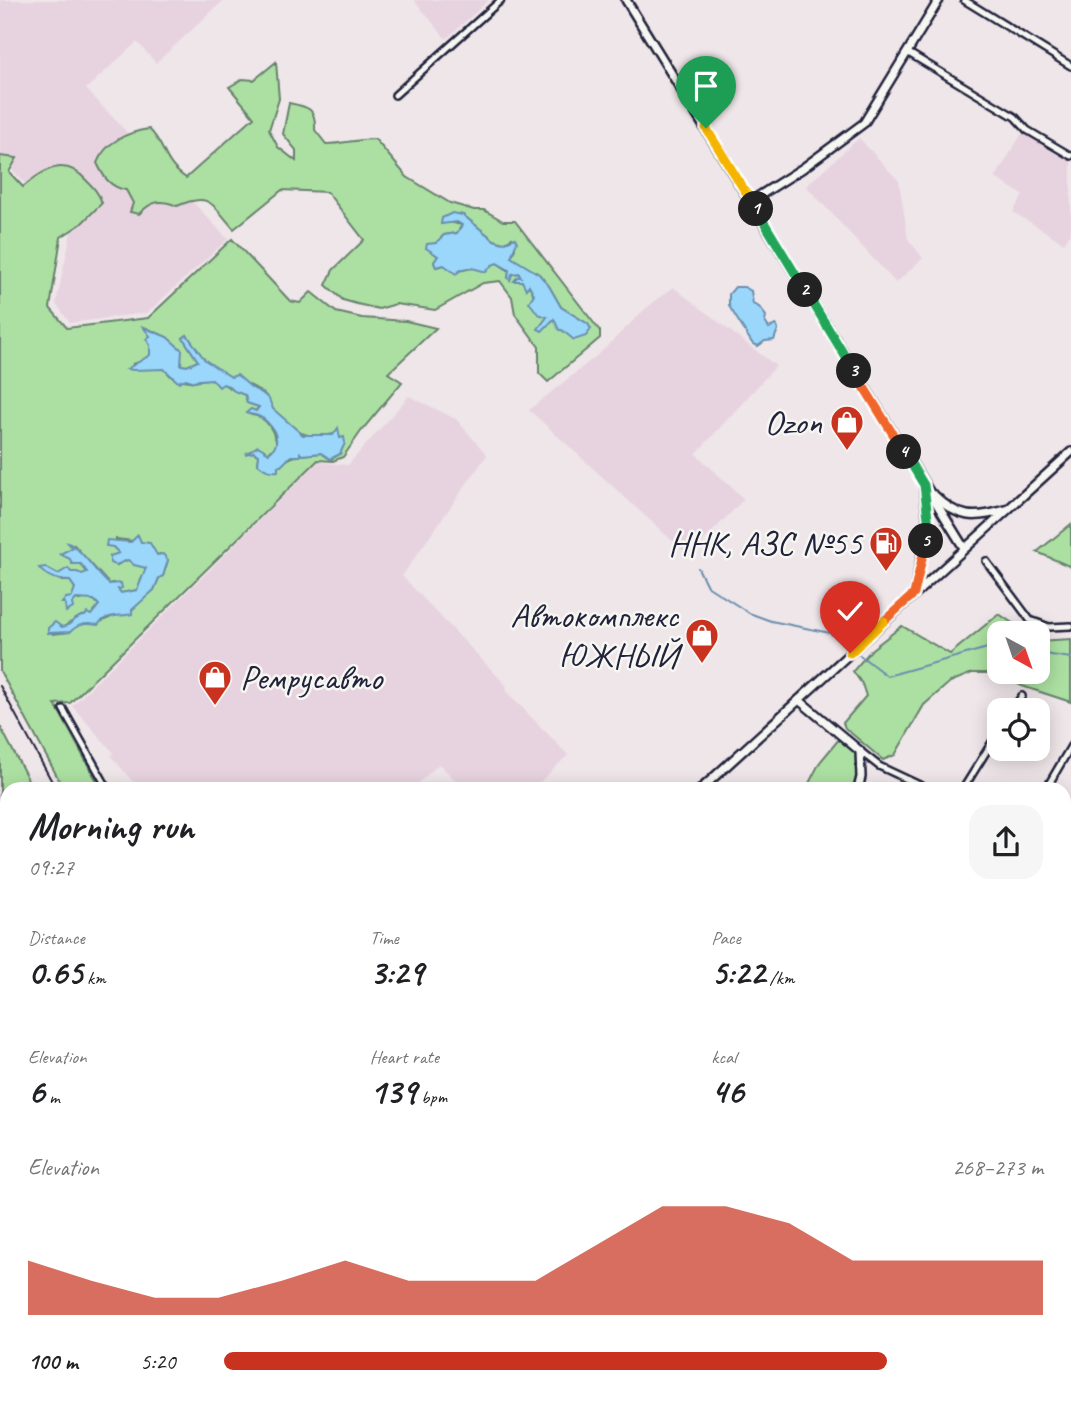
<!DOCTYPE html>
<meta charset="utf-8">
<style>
:root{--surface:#fff;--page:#f6f6f6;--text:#202124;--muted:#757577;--accent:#c8321e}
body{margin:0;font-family:Caveat,sans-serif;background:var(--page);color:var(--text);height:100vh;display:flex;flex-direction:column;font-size:26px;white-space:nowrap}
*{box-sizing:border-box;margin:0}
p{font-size:23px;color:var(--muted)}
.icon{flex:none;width:38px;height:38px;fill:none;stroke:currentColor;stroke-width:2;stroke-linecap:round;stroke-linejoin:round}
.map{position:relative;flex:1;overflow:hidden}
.sheet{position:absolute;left:0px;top:782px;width:1071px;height:621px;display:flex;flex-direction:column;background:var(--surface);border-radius:21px 21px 0 0;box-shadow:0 4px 18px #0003}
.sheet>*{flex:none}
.needle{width:46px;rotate:140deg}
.controls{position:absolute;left:987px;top:621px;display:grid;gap:14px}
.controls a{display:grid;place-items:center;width:63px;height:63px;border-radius:14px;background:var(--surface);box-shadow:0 4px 18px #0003;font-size:35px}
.pin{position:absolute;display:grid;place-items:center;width:60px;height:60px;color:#fff;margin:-72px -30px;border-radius:50% 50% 50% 0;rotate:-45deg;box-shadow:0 0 7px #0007}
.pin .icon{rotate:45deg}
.km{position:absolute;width:35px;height:35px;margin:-18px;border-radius:50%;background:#222;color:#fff;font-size:19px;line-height:35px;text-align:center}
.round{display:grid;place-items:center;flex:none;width:74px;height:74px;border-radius:21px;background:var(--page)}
.head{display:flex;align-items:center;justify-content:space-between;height:119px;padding:0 28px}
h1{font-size:38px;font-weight:800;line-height:52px}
.figures{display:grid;grid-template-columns:repeat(3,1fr);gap:10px;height:119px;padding:7px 28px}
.figures div{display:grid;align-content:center}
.figures b{font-size:35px;font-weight:800}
.figures small{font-size:19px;font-weight:400}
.figures p{font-size:19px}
.chart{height:196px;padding:14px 28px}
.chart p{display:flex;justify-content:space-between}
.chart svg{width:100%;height:126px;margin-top:7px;fill:var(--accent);opacity:.7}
ul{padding:0 28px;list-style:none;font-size:23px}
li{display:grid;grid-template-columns:112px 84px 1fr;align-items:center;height:52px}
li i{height:18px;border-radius:9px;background:var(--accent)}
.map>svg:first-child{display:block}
.built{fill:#e7d3df}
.green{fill:#ace0a2;stroke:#67816e;stroke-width:2;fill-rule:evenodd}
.water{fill:#9ad7fb;stroke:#6a8fae;stroke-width:2}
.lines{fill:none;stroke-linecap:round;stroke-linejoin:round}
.stream{stroke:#6a8fae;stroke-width:2}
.street-casing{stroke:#22223b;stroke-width:10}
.secondary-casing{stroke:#22223b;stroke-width:12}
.highway-casing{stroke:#22223b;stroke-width:15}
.street{stroke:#f6f6f2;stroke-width:5}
.secondary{stroke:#f6f6f2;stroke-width:7}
.highway{stroke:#f6f6f2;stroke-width:10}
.rail{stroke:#22223b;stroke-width:2}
.split-1-casing{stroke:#fff;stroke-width:14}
.split-2-casing{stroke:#fff;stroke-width:14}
.split-3-casing{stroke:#fff;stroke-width:14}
.split-4-casing{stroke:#fff;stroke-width:14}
.split-5-casing{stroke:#fff;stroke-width:14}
.split-6-casing{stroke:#fff;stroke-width:14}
.split-7-casing{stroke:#fff;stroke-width:14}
.split-1{stroke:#f5b400;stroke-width:9}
.split-2{stroke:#22a559;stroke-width:9}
.split-3{stroke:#22a559;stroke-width:9}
.split-4{stroke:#f0652b;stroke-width:9}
.split-5{stroke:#22a559;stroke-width:9}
.split-6{stroke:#f0652b;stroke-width:9}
.split-7{stroke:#f5b400;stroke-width:9}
.labels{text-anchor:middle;stroke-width:5;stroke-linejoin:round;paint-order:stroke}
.poi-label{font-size:35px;fill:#22223b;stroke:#f6f6f2;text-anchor:end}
</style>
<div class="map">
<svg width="1071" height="1402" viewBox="0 0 1071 1402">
<rect width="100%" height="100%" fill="#efe6e9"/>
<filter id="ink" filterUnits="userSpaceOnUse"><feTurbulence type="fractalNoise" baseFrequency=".0143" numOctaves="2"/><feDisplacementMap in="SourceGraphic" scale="14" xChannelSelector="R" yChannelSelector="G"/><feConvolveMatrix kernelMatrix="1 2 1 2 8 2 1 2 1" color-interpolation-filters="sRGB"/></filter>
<g filter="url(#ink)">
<g class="built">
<polygon points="0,0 224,0 156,63 137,42 86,89 228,239 147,313 70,323 56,304 71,232 0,157"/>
<polygon points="414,0 489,0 446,39"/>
<polygon points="1024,130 1071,158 1071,232 1064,243 1013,212 1023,195 995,178"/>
<polygon points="859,138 899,181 908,239 923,258 896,283 806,186"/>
<polygon points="673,287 776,366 696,454 744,499 689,556 529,410 601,352 645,309"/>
<polygon points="409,396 456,419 487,455 402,576 506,685 507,692 568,755 533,789 464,789 439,764 412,789 139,789 111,756 113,752 72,706 318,462 348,465"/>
<polygon points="7,1249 7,1396 85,1397 80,1402 0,1402 0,1257"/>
</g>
<g class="green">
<path d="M 276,62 L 279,99 L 269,130 L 278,147 L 296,161 L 296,150 L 283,134 L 289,103 C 309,107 316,108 315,130 L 326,144 C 343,144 358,139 375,139 L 407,177 L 450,203 L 474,210 L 484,210 L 503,221 L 515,221 L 600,331 L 600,338 L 548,382 L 539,373 L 539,347 L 515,314 L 512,297 L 500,281 L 483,283 L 435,310 L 396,304 L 379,309 L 357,304 L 343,300 L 326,285 L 333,270 L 364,240 L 327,192 L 282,190 L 234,229 C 212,205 211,191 177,206 C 161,199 151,201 139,214 L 130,212 L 133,203 L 126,190 C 110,187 104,178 97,163 C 105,142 128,132 149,129 C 166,145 162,162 186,178 L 254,117 L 229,87 L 243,79 L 254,80 ZM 463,215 L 494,240 L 503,243 L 512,238 L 515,249 L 511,257 L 515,262 L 539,274 L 549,286 L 561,307 L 588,324 L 572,337 L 562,330 L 555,319 L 539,329 L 547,317 L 536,308 L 532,289 L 521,281 L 519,273 L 512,274 L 510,280 L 508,278 L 509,271 L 497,263 L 458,271 L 444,265 L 436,267 L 434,262 L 438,256 L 435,254 L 436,243 L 444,235 L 457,233 L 462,225 L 449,222 Z"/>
<path d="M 0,156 L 17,158 L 9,172 L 23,187 C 44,169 65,156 86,180 C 93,187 99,193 102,203 L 81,224 L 61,237 L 50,308 L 67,328 L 148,318 L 232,239 L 290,301 L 300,303 L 311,292 L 336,312 L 362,318 L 406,321 L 436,328 L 388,373 L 402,382 L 362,430 L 343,457 L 333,461 L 318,460 L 70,703 L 55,704 L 101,789 L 64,789 L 0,671 ZM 144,327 L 167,337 L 181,350 L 181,365 L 187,366 L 198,361 L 183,338 L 187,335 C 195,346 203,361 214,368 C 231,379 250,382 265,395 C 270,400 269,405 273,409 C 277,414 297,431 301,433 C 309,437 330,436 338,433 L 340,454 L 331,459 L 321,453 L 303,455 L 299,452 L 299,456 C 291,456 279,463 276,471 L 258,464 L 259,456 L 253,452 L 248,453 L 262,449 L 269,453 L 277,444 C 273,430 267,417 252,415 L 259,407 L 247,403 L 245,395 C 225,390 219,372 195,382 L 173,378 L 164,369 L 132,364 L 140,362 L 150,355 L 151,336 ZM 116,539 L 141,542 L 157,555 L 160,554 L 168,560 L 163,576 L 159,578 L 154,590 L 125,614 L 118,614 L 98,623 L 89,622 L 75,627 L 70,632 L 52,634 L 81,616 L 91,615 L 99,605 C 93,597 88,598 79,600 L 76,599 L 72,604 L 66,606 L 65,602 L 72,597 L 75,588 L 70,581 L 62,581 L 55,577 L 60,573 L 82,575 L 87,572 L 70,551 L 74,545 L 109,584 L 113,583 L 121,593 L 137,590 L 146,568 L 128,559 L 117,565 L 119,553 L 113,547 Z"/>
<polygon points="1071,524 1071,567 1037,552"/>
<polygon points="999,614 1027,633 999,634 999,672 1038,672 1038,641 1071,639 1071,702 1022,686 996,673 972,673 950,682 924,705 895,755 883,760 845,728 843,723 866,696 862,684 853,671 872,649 902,626 950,654"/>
<polygon points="0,726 33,789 7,789 7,872 0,858"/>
<polygon points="840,738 856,752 858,776 854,789 806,789 820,762"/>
<polygon points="676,1396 682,1402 573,1402 566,1397"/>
</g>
<g class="water">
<path d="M 452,213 L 463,215 L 494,240 L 503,243 L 515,238 L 517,242 L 511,257 L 539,274 L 549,286 L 561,307 L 588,324 L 591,329 L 586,336 L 574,340 L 562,330 L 559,330 L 554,319 L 542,331 L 538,329 L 547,317 L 538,314 L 529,302 L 534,294 L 529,285 L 526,289 L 522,281 L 514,281 L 517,277 L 521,277 L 519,273 L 512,274 L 510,280 L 508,278 L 509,270 L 497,263 L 492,265 L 486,272 C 476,269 465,264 456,274 L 444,265 L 436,267 L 434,262 L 438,256 L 426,248 L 427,244 L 436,243 L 444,235 L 457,233 L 462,225 L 457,222 L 441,224 L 442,218 Z"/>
<polygon points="735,287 744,287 751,291 753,304 759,307 766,316 765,322 769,328 776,325 778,329 774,340 765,341 758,346 752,343 729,306 729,294"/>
<path d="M 143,327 L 167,337 L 182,350 L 181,365 L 187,366 L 198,361 L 183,338 L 187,335 L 205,360 L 231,377 L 237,375 L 252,388 L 262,393 L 269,399 L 273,409 L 303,435 L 333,435 L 338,428 L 340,438 L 344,437 L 345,443 L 340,454 L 330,459 L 321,453 L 302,455 L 300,453 L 300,456 L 291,456 L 281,466 L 278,466 L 278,471 C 269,472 265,470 258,464 L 259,456 L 254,452 L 245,454 L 258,446 L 269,453 C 285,442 271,421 258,416 C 254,414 250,415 246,413 L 251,409 L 256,411 L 259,407 L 247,403 L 245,395 L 234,391 L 229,386 L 223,384 L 219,387 L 212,379 L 199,380 L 195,382 L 186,379 L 178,382 L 164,369 L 133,370 L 127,369 L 150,355 L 150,345 L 146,339 L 150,336 Z"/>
<path d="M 138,535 L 141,542 L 150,543 L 157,555 L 163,554 L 168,560 L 163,576 L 159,578 L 154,590 L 132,610 L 132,614 C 121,617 106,613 98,625 C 86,623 79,623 70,632 L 48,633 L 48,628 L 55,622 L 62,627 C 71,627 75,615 85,616 L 87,613 L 91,615 L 99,605 L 94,600 L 76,599 L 72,604 L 73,608 L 66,612 L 65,603 L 62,603 L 66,598 L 72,597 L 75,588 L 70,581 C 59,581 46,577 39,568 L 45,567 L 58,574 L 68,568 L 71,572 L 77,572 L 82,574 L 87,572 L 81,564 L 72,564 L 70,559 L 60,554 L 72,548 L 68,543 C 80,547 97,574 109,584 L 121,583 L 122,588 L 118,589 L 121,593 L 137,590 L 146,568 L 134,565 L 128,560 L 116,565 L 110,563 L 110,556 L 119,553 L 113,547 L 106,546 L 107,540 L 131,542 Z"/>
</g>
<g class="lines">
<g class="stream">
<polyline points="698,568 707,586 749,613 771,621 830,633 852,650"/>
<polyline points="857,653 887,676 991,647 999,648"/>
<polyline points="1038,653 1071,658"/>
<polyline points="0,1179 7,1182"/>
</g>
<defs>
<g id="street">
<polyline points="964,0 1071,66"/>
<polyline points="907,52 1015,117 1027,130 1071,156"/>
<polyline points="395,95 501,0"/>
<polyline points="986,561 1030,620 1049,627 1071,626"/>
<polyline points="63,709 108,789"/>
<polyline points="1012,710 1022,696"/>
<polyline points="860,751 879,766 928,789"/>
<polyline points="963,789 999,731"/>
<polyline points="1046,789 1071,746"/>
<polyline points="1064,881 1071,886"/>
</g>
<g id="secondary">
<polyline points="626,0 964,548"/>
<polyline points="751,201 803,168 864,123 939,0"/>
<path d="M 934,495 C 958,519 974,519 1005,510"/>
<polyline points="914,594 928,525 924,489"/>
<polyline points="799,700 860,751 861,777 858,789"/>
<polyline points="701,789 1071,452"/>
<polyline points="1064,1116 1071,1121"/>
<polyline points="665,1396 671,1402"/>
<polyline points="98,1402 103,1396"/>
</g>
<g id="highway">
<polyline points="0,890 7,905"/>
<polyline points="225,1396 232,1402"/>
</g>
</defs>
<use href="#street" class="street-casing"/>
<use href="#secondary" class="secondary-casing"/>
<use href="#highway" class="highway-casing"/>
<use href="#street" class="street"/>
<use href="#secondary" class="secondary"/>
<use href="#highway" class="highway"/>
<g class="rail">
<polyline points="0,686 56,789"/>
<polyline points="559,1396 566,1402"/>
</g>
</g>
</g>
<g class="lines" filter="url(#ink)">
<defs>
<polyline id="split-1" points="706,128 756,209"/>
<polyline id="split-2" points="756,209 805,290"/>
<polyline id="split-3" points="805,290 854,371"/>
<polyline id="split-4" points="854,371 904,452"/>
<polyline id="split-5" points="904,452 924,485 929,526 926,541"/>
<polyline id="split-6" points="884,621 914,594 926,541"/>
<polyline id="split-7" points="850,653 884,621"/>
</defs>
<use href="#split-1" class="split-1-casing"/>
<use href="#split-2" class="split-2-casing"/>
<use href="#split-3" class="split-3-casing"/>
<use href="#split-4" class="split-4-casing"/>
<use href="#split-5" class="split-5-casing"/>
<use href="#split-6" class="split-6-casing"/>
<use href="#split-7" class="split-7-casing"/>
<use href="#split-1" class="split-1"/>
<use href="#split-2" class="split-2"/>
<use href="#split-3" class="split-3"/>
<use href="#split-4" class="split-4"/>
<use href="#split-5" class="split-5"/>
<use href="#split-6" class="split-6"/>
<use href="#split-7" class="split-7"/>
</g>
<defs>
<symbol id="shop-pin" viewBox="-11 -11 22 30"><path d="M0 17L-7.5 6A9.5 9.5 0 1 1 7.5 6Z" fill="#c8321e" stroke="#f6f6f2"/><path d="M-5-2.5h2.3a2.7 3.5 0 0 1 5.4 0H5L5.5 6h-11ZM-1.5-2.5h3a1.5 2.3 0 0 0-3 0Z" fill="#fff"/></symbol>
<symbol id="fuel-pin" viewBox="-11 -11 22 30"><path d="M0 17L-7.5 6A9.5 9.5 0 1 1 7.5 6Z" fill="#c8321e" stroke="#f6f6f2"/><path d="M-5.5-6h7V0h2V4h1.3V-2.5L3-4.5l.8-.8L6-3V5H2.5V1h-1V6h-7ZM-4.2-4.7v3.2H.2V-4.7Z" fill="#fff"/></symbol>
</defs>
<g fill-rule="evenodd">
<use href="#shop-pin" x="828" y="403" width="38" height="52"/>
<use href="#fuel-pin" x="867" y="524" width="38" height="52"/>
<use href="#shop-pin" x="683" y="616" width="38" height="52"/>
<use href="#shop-pin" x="196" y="658" width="38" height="52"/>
</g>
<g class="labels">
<g class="poi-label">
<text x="822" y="434">Ozon</text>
<text x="862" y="555">ННК, АЗС №55</text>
<text x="678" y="627">Автокомплекс<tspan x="678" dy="40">ЮЖНЫЙ</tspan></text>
<text x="240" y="689" text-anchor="start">Ремрусавто</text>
</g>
</g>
</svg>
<div class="controls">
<a><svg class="needle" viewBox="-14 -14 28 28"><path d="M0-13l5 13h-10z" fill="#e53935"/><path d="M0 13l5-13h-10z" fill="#757577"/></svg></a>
<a><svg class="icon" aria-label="locate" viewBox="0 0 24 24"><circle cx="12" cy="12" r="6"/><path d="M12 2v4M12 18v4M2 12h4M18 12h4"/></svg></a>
</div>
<div class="pin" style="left:706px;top:128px;background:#1e9e55"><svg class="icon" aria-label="arrive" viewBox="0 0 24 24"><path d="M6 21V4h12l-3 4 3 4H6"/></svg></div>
<div class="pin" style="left:850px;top:653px;background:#d93025"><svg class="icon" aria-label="check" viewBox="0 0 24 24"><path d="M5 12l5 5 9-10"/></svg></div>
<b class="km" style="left:756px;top:209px">1</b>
<b class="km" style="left:805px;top:290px">2</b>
<b class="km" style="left:854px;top:371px">3</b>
<b class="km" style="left:904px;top:452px">4</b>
<b class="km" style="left:926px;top:541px">5</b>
<section class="sheet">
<div class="head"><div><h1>Morning run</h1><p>09:27</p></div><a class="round"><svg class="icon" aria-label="share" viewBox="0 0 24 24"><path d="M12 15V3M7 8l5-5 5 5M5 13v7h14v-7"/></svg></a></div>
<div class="figures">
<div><p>Distance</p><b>0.65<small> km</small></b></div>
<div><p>Time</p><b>3:29</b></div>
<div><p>Pace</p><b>5:22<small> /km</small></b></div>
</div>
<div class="figures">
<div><p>Elevation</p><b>6<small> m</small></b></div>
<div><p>Heart rate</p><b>139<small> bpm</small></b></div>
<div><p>kcal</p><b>46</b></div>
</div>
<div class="chart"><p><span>Elevation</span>268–273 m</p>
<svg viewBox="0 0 160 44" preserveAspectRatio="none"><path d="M0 44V25L10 32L20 38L30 38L40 32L50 25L60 32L70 32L80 32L90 19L100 6L110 6L120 12L130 25L140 25L150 25L160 25V44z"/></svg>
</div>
<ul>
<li><b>100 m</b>5:20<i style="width:81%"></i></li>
</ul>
</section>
</div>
